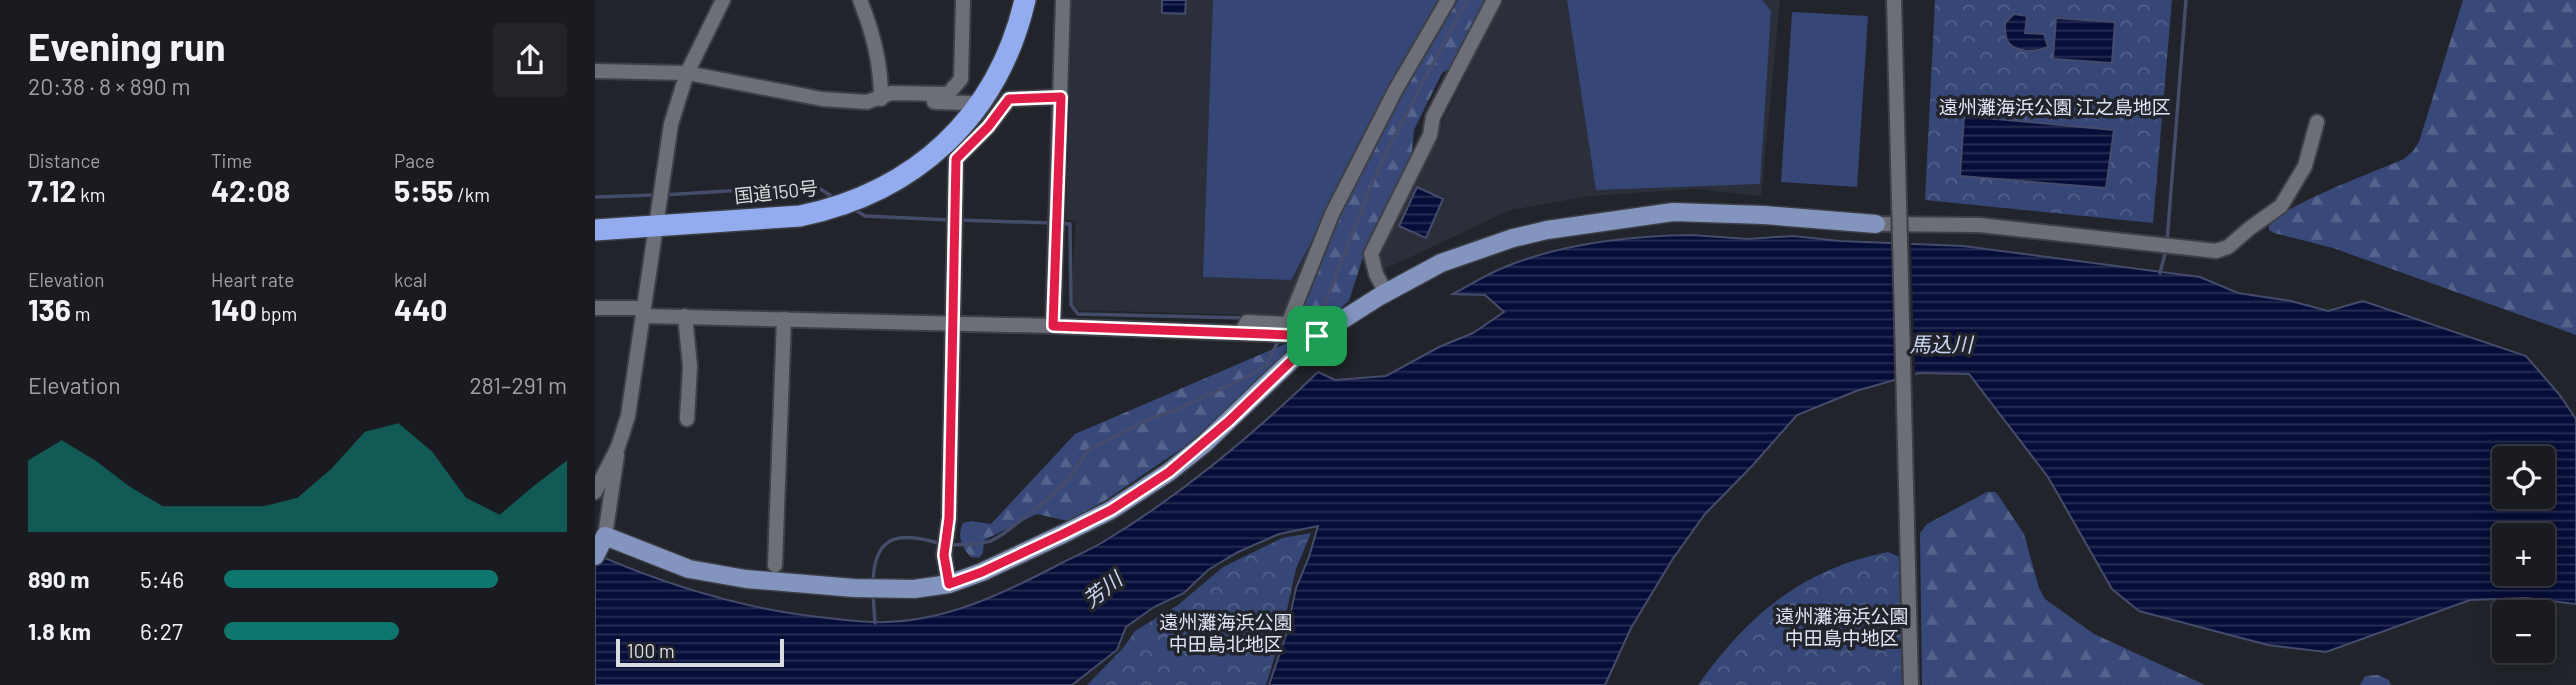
<!DOCTYPE html>
<meta charset="utf-8">
<style>
:root{--surface:#1a1b20;--page:#232429;--text:#f1f3f6;--muted:#9fa1a5;--line:#38393e;--accent:#0f766e}
body{margin:0;font-family:Barlow,"Noto Sans JP",sans-serif;background:var(--page);color:var(--text);height:100vh;display:flex;flex-direction:column;font-size:26px;white-space:nowrap}
*{box-sizing:border-box;margin:0}
p{font-size:23px;color:var(--muted)}
.icon{flex:none;width:38px;height:38px;fill:none;stroke:currentColor;stroke-width:2;stroke-linecap:round;stroke-linejoin:round}
.map{position:relative;flex:1;overflow:hidden}
.panel{display:flex;flex-direction:column;background:var(--surface);width:595px}
.panel>*{flex:none}
.buttons{position:absolute;left:1897px;top:446px;display:grid;gap:14px}
.buttons a{display:grid;place-items:center;width:63px;height:63px;border-radius:7px;background:var(--surface);box-shadow:0 4px 18px #0003,0 0 0 2px var(--line);font-size:35px}
.scale{position:absolute;left:21px;bottom:18px;width:168px;box-sizing:border-box;padding-left:7px;border:4px solid #d9dbdf;border-top:0;font-size:19px;line-height:24px;white-space:nowrap;color:#d9dbdf;-webkit-text-stroke:5px #22242b;paint-order:stroke}
.pin{position:absolute;display:grid;place-items:center;width:60px;height:60px;color:#fff;margin:-30px;border-radius:14px;box-shadow:0 4px 10px #0006}
.round{display:grid;place-items:center;flex:none;width:74px;height:74px;border-radius:7px;background:var(--page)}
.headline{display:flex;align-items:center;justify-content:space-between;height:119px;padding:0 28px}
h1{font-size:38px;font-weight:700;line-height:52px}
.stats{display:grid;grid-template-columns:repeat(3,1fr);gap:10px;height:119px;padding:7px 28px}
.stats div{display:grid;align-content:center}
.stats b{font-size:30px;font-weight:700}
.stats small{font-size:19px;font-weight:400}
.stats p{font-size:19px}
.chart{height:196px;padding:14px 28px}
.chart p{display:flex;justify-content:space-between}
.chart svg{width:100%;height:126px;margin-top:7px;fill:var(--accent);opacity:.7}
ul{padding:0 28px;list-style:none;font-size:23px}
li{display:grid;grid-template-columns:112px 84px 1fr;align-items:center;height:52px}
li i{height:18px;border-radius:9px;background:var(--accent)}
main{display:flex;flex:1;min-height:0}
.map>svg:first-child{display:block}
.built{fill:#2b2f3a}
.green{fill:#364676}
.forest{fill:url(#forest-firs)}
.park{fill:url(#park-crowns)}
.water{fill:url(#water-rules);stroke:#454b6a;stroke-width:2;fill-rule:evenodd}
.pier{fill:#22242b}
.lines{fill:none;stroke-linecap:round;stroke-linejoin:round}
.stream{stroke:#454b6a;stroke-width:3.5}
.minor-casing{stroke:#3c3f45;stroke-width:18}
.major-casing{stroke:#3c3f45;stroke-width:21}
.highway-casing{stroke:#3c3f45;stroke-width:24}
.minor{stroke:#6c6f77;stroke-width:14}
.major{stroke:#8394bf;stroke-width:18}
.highway{stroke:#93acef;stroke-width:21}
.minor-bridge-casing{stroke:#3c3f45;stroke-width:18;stroke-linecap:butt}
.minor-bridge{stroke:#6c6f77;stroke-width:14}
.route-casing{stroke:#fff;stroke-width:14}
.route{stroke:#e11d48;stroke-width:9}
.labels{text-anchor:middle;stroke-width:7;stroke-linejoin:round;paint-order:stroke}
.park-label{font-size:19px;fill:#dee4f4;stroke:#22242b}
.street-label{font-size:19px;fill:#d9dbdf;stroke:#22242b}
.water-label{font-size:21px;font-style:italic;fill:#cbd7f7;stroke:#22242b}
</style>
<main>
<section class="panel">
<div class="headline"><div><h1>Evening run</h1><p>20:38 · 8 × 890 m</p></div><a class="round"><svg class="icon" aria-label="share" viewBox="0 0 24 24"><path d="M12 15V3M7 8l5-5 5 5M5 13v7h14v-7"/></svg></a></div>
<div class="stats">
<div><p>Distance</p><b>7.12<small> km</small></b></div>
<div><p>Time</p><b>42:08</b></div>
<div><p>Pace</p><b>5:55<small> /km</small></b></div>
</div>
<div class="stats">
<div><p>Elevation</p><b>136<small> m</small></b></div>
<div><p>Heart rate</p><b>140<small> bpm</small></b></div>
<div><p>kcal</p><b>440</b></div>
</div>
<div class="chart"><p><span>Elevation</span>281–291 m</p>
<svg viewBox="0 0 160 44" preserveAspectRatio="none"><path d="M0 44V19L10 12L20 19L30 28L40 35L50 35L60 35L70 35L80 32L90 22L100 9L110 6L120 16L130 32L140 38L150 28L160 19V44z"/></svg>
</div>
<ul>
<li><b>890 m</b>5:46<i style="width:80%"></i></li>
<li><b>1.8 km</b>6:27<i style="width:51%"></i></li>
</ul>
</section>
<div class="map">
<svg width="1981" height="685" viewBox="0 0 1981 685">
<defs>
<pattern id="forest-firs" width="22" height="20" patternUnits="userSpaceOnUse" patternTransform="scale(1.75)"><rect width="22" height="20" fill="#384979"/><path d="M5 1l3.5 6h-7zM16 11l3.5 6h-7z" fill="#54638c"/></pattern>
<pattern id="park-crowns" width="20" height="18" patternUnits="userSpaceOnUse" patternTransform="scale(1.75)"><rect width="20" height="18" fill="#364676"/><path d="M2 6a3 3 0 1 1 6 0M12 15a3 3 0 1 1 6 0" fill="none" stroke="#526089"/></pattern>
<pattern id="water-rules" width="6" height="5" patternUnits="userSpaceOnUse" patternTransform="scale(1.75)"><rect width="6" height="5" fill="#060d38"/><path d="M0 2.5h6" fill="none" stroke="#2a3054"/></pattern>
</defs>
<rect width="100%" height="100%" fill="#22242b"/>
<g class="built">
<polygon points="477,0 848,0 734,209 688,316 483,310 476,303 481,221 471,220"/>
<polygon points="908,0 1185,0 1166,196 1099,189 996,196 915,210 788,270 780,256"/>
</g>
<g class="green">
<polygon points="618,0 845,0 696,280 608,277"/>
<polygon points="972,0 1167,0 1176,11 1165,184 1001,190"/>
<polygon points="1197,12 1273,16 1262,187 1186,182"/>
</g>
<g class="forest">
<polygon points="863,0 891,0 857,67 847,73 819,130 816,161 770,251 754,301 724,327 703,320 744,216 809,92"/>
<path d="M 1868,0 L 1981,0 L 1981,335 L 1738,248 L 1679,233 L 1674,230 L 1674,225 C 1691,204 1779,172 1809,159 L 1818,151 L 1824,142 Z"/>
<path d="M 697,341 L 702,348 L 602,438 L 511,500 L 473,521 L 442,514 L 389,540 L 388,553 L 384,558 L 376,557 C 366,547 362,536 368,523 L 376,521 L 396,524 L 480,434 Z"/>
<polygon points="1392,492 1400,492 1403,495 1429,534 1444,588 1450,599 1499,634 1610,685 1327,685 1325,533 1332,524"/>
<polygon points="1783,675 1794,680 1796,685 1765,685 1770,676"/>
</g>
<g class="park">
<polygon points="1340,0 1577,0 1558,223 1330,200"/>
<polygon points="716,533 701,569 687,632 671,685 492,685 528,648 540,631 583,605 628,567 687,538"/>
<path d="M 1293,552 L 1303,556 L 1304,562 L 1307,685 L 1103,685 C 1153,615 1207,569 1293,552 Z"/>
</g>
<g class="water">
<polygon points="567,0 591,0 590,14 567,13"/>
<path d="M 1419,14 L 1432,16 L 1430,33 L 1449,34 L 1453,47 C 1442,52 1418,54 1412,40 C 1410,35 1410,28 1410,23 Z"/>
<polygon points="1461,18 1520,22 1517,63 1458,59"/>
<polygon points="1369,116 1519,130 1511,188 1365,176"/>
<polygon points="822,187 848,199 831,238 804,226"/>
<path d="M 1096,235 L 1153,239 L 1198,236 L 1245,241 L 1368,246 L 1605,277 L 1643,293 L 1696,301 L 1733,311 L 1768,301 L 1931,356 L 1964,394 L 1981,419 L 1981,604 L 1931,598 L 1875,600 L 1731,652 L 1673,645 L 1544,611 L 1517,589 L 1453,477 L 1374,374 L 1324,373 L 1261,391 L 1202,415 L 1158,465 L 1110,514 L 1077,560 L 1036,628 L 1010,685 L 674,685 L 691,635 L 701,588 L 714,557 L 723,526 L 684,534 L 643,552 L 613,570 L 589,593 L 559,607 L 531,627 L 522,650 L 477,685 L 0,685 L 0,554 C 76,587 151,610 233,618 C 252,620 272,623 292,622 C 353,620 407,594 461,566 C 476,558 493,551 508,542 C 583,497 660,433 723,372 L 740,380 L 791,376 L 844,347 L 878,333 L 909,312 L 890,295 L 858,294 C 875,285 892,274 910,267 C 968,243 1034,236 1096,235 ZM 1909,458 L 1948,458 L 1948,497 L 1909,497 ZM 1909,536 L 1948,536 L 1948,574 L 1909,574 Z"/>
</g>
<polygon class="pier" points="1297,240 1316,241 1320,378 1301,383"/>
<g class="lines">
<g class="stream">
<polyline points="68,195 182,188 216,183 241,199"/>
<polyline points="0,197 61,195"/>
<polyline points="257,208 270,216 355,220"/>
<polyline points="363,220 457,223"/>
<polyline points="464,223 475,224 476,305 483,314 652,318"/>
<polyline points="1572,242 1591,0"/>
<polyline points="1565,273 1571,250"/>
<polyline points="698,319 722,319"/>
<polyline points="703,331 724,319 778,181 797,141 872,0"/>
<polyline points="355,545 382,544 396,541 408,534 447,504 474,479 494,449 554,419 583,409 654,376 672,364 682,343 688,340"/>
<path d="M 278,581 C 280,531 307,533 347,544"/>
<polyline points="278,593 280,623"/>
</g>
<defs>
<g id="minor">
<path d="M 265,0 C 278,33 286,63 286,99"/>
<polyline points="1299,0 1304,201"/>
<polyline points="0,71 92,73 227,99 272,102 296,93 353,94 366,79 368,0"/>
<polyline points="339,102 374,103"/>
<polyline points="1281,224 1384,225 1621,251 1633,247 1655,228 1686,206 1710,166 1722,122"/>
<polyline points="791,293 781,274 776,254 835,135 838,117 899,0"/>
<polyline points="0,308 49,308"/>
<polyline points="49,316 458,326 722,336"/>
<polyline points="90,316 95,366 92,419"/>
<polyline points="458,326 468,0"/>
<polyline points="646,333 652,322 693,324 737,214 801,89 853,0"/>
<polyline points="0,492 23,447 33,416 76,124 92,73 128,0"/>
<polyline points="10,536 22,455"/>
<polyline points="180,565 189,319"/>
<polyline points="354,584 349,555 354,518 361,159 393,127 414,99 466,97"/>
<polyline points="1315,647 1316,685"/>
</g>
<polyline id="major" points="0,556 10,536 94,569 151,579 259,588 319,589 354,584 387,572 468,534 516,510 574,472 609,444 722,336 785,296 846,263 918,238 952,230 1078,212 1169,215 1281,224"/>
<path id="highway" d="M 0,230 L 205,216 C 321,192 403,116 430,0"/>
</defs>
<use href="#minor" class="minor-casing"/>
<use href="#major" class="major-casing"/>
<use href="#highway" class="highway-casing"/>
<use href="#minor" class="minor"/>
<use href="#major" class="major"/>
<use href="#highway" class="highway"/>
<defs>
<polyline id="minor-bridge" points="1304,201 1315,647"/>
</defs>
<use href="#minor-bridge" class="minor-bridge-casing"/>
<use href="#minor-bridge" class="minor-bridge"/>
</g>
<g class="lines">
<defs>
<polygon id="route" points="466,97 458,326 722,336 634,421 574,472 516,510 468,534 387,572 354,584 349,555 354,518 361,159 393,127 414,99"/>
</defs>
<use href="#route" class="route-casing"/>
<use href="#route" class="route"/>
</g>
<g class="labels">
<g class="park-label">
<text x="1460" y="114">遠州灘海浜公園 江之島地区</text>
<text x="1247" y="623">遠州灘海浜公園<tspan x="1247" dy="22">中田島中地区</tspan></text>
<text x="631" y="629">遠州灘海浜公園<tspan x="631" dy="22">中田島北地区</tspan></text>
</g>
<g class="street-label">
<text transform="translate(181 192) rotate(-6)" y="7">国道150号</text>
</g>
<g class="water-label">
<text x="1346" y="352">馬込川</text>
<text transform="translate(508 590) rotate(-38)" y="7">芳川</text>
</g>
</g>
</svg>
<div class="buttons">
<a><svg class="icon" aria-label="locate" viewBox="0 0 24 24"><circle cx="12" cy="12" r="6"/><path d="M12 2v4M12 18v4M2 12h4M18 12h4"/></svg></a>
<a>+</a>
<a>−</a>
</div>
<div class="scale">100 m</div>
<div class="pin" style="left:722px;top:336px;background:#1e9e55"><svg class="icon" aria-label="arrive" viewBox="0 0 24 24"><path d="M6 21V4h12l-3 4 3 4H6"/></svg></div>
</div>
</main>
